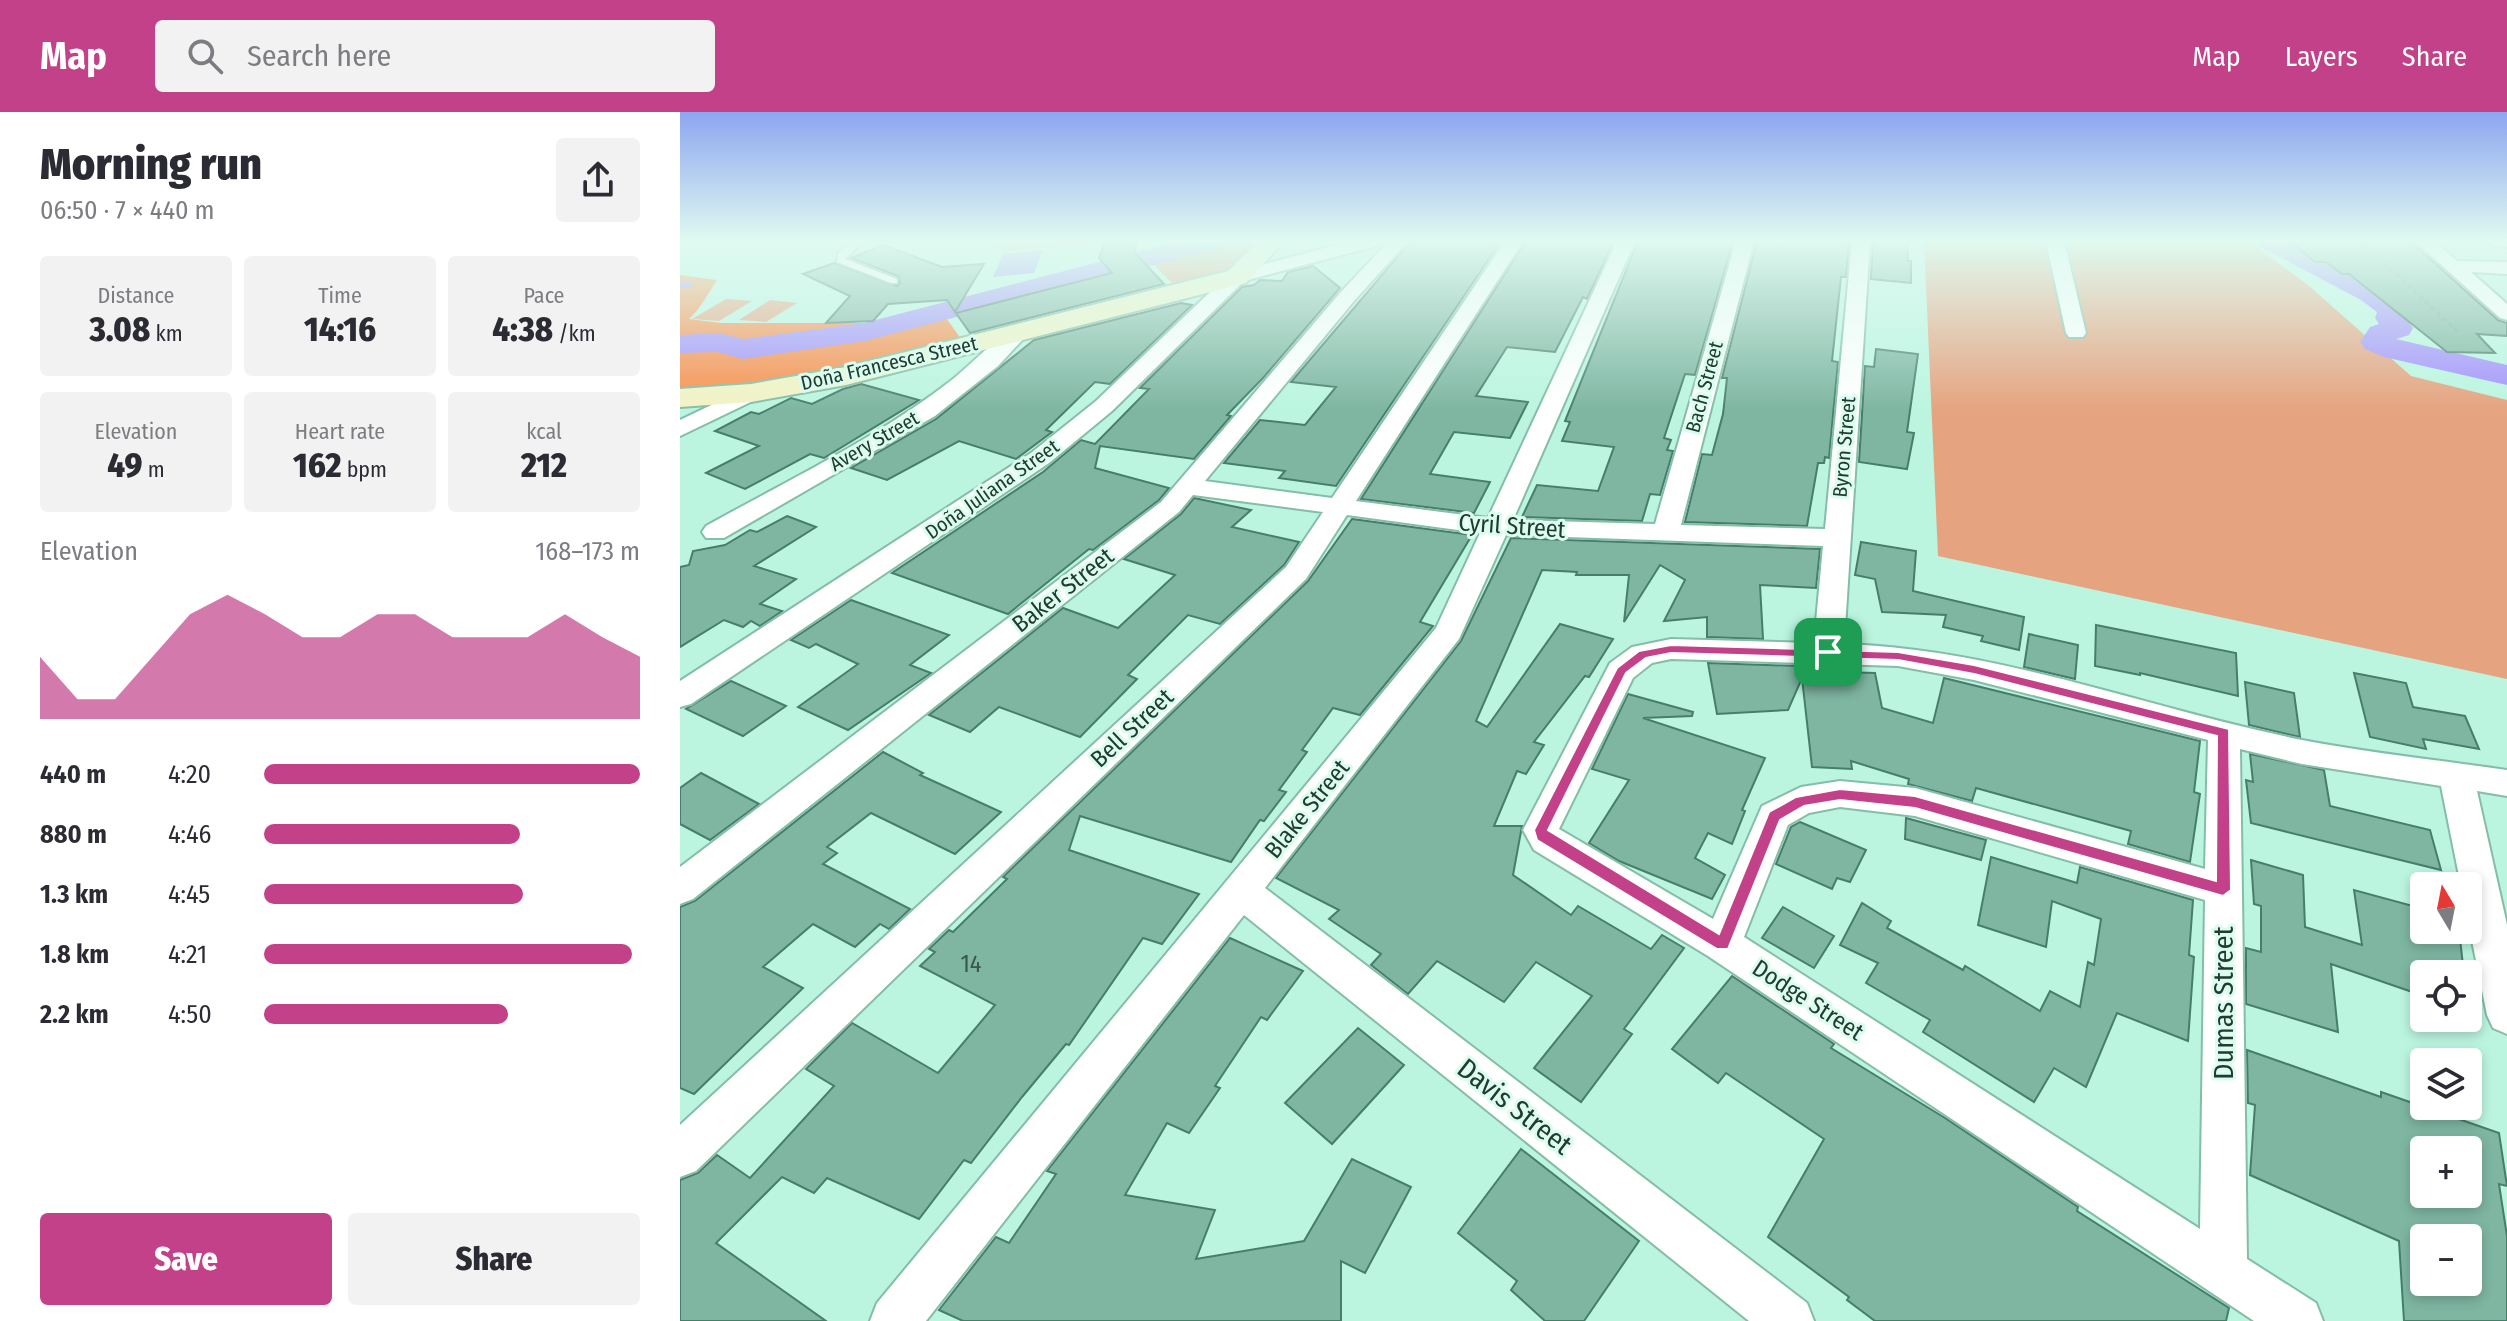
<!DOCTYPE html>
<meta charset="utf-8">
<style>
:root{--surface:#fff;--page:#f2f2f3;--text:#2b2b33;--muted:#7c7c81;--accent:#c34189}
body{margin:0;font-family:"Fira Sans Condensed",sans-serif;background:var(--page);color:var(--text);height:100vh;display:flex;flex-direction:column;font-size:30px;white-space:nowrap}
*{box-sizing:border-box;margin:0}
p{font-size:26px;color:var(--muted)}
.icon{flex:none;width:44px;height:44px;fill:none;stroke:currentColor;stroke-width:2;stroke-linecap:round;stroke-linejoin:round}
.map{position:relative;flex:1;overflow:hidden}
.details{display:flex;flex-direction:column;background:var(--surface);width:680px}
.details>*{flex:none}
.needle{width:52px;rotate:350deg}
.fabs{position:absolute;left:1730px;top:760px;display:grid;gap:16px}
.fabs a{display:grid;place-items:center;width:72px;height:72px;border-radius:8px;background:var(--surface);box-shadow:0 4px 12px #0003;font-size:40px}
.pin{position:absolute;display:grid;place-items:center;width:68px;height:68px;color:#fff;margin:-34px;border-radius:16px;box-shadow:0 4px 12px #0006}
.round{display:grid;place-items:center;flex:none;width:84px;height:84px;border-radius:8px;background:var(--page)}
.summary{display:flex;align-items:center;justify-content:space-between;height:136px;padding:0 40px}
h1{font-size:44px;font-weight:800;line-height:60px}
.figures{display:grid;grid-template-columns:repeat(3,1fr);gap:12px;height:136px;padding:8px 40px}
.figures div{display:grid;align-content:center;border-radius:8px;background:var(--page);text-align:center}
.figures b{font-size:34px;font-weight:800}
.figures small{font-size:22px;font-weight:400}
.figures p{font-size:22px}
.chart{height:224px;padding:16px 40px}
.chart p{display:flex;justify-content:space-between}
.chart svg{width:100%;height:144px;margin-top:8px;fill:var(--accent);opacity:.7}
.primary-button{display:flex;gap:16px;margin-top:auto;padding:16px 40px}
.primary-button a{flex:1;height:92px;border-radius:8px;background:var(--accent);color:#fff;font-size:32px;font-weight:800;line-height:92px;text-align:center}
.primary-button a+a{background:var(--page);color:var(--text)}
ul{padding:0 40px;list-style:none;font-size:26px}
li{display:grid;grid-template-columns:128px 96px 1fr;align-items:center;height:60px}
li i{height:20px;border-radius:10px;background:var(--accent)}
header{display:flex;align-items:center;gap:48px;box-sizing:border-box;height:112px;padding:0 40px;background:var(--accent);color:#fff}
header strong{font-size:38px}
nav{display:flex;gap:44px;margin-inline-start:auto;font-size:28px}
.search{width:560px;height:72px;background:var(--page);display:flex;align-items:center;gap:20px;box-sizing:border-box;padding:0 28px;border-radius:8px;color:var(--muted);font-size:30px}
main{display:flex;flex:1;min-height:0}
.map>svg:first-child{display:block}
.green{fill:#e6a37f}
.forest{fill:#fa8e4c}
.water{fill:#a491fc}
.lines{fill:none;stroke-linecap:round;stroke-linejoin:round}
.stream{stroke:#a491fc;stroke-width:5}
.river{fill:#a491fc;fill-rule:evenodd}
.building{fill:#7eb6a2;stroke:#477e6b;stroke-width:2;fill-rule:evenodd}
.lane-casing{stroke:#84bda8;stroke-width:4}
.street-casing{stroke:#84bda8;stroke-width:4}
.secondary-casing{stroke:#84bda8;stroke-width:4}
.path{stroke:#7ca898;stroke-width:3;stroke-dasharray:5 3;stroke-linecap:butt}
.lane{fill:#fff;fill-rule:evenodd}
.street{fill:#fff;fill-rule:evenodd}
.secondary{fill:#f2f3c4;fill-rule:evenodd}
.route{fill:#c34189;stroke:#fff;stroke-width:2;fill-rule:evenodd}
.labels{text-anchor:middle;stroke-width:6;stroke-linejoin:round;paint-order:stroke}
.far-street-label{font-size:20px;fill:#223a31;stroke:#dbfdf0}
.street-label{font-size:24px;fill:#223a31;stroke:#dbfdf0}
.near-number-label{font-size:24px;fill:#39594d}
.near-street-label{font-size:28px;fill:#223a31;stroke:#dbfdf0}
</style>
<header>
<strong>Map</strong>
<div class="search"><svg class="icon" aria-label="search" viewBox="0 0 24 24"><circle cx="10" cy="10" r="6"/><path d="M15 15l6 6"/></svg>Search here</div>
<nav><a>Map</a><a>Layers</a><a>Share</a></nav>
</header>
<main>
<section class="details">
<div class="summary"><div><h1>Morning run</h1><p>06:50 · 7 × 440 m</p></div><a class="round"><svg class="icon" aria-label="share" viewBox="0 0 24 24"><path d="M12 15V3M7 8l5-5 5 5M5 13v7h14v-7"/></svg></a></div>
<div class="figures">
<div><p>Distance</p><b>3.08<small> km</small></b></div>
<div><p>Time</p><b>14:16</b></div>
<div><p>Pace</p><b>4:38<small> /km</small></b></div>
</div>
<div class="figures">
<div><p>Elevation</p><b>49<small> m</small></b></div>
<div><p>Heart rate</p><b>162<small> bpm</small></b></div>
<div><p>kcal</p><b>212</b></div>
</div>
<div class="chart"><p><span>Elevation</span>168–173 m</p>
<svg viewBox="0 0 160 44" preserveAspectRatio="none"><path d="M0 44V25L10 38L20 38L30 25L40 12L50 6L60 12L70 19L80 19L90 12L100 12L110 19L120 19L130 19L140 12L150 19L160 25V44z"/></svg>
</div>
<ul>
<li><b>440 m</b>4:20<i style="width:100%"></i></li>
<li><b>880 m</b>4:46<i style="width:68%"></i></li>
<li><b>1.3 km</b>4:45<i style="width:69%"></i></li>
<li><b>1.8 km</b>4:21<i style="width:98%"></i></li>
<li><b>2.2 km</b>4:50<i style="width:65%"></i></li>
</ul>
<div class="primary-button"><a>Save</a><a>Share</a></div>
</section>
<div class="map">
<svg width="1827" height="1209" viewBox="0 0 1827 1209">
<rect width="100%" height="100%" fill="#bbf5e0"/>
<g class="green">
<polygon points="303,129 412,129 411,132 324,139"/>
<polygon points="546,129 583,129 553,159 493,172 471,150"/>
<polygon points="1244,129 1568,129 1628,173 1731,264 1827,288 1827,567 1258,444"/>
<polygon points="46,187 72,189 39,209 12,207"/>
<polygon points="90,188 117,191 86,210 59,208"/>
</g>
<path class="forest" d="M 0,163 L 37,168 C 27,183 21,196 9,207 L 41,211 L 186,211 L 222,204 L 264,203 L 284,231 L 163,261 L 0,282 Z"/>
<polygon class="water" points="363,138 354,161 313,165 323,142"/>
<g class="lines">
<polyline class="stream" points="0,174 9,172"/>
<g class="river">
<polygon points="500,129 546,129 543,135 185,229 63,247 37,240 0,241 0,223 38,221 64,227 184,211"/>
<path d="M 1578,129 C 1589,129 1605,127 1615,131 C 1640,140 1714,178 1728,198 L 1725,205 L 1733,216 L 1729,223 L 1716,227 L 1827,253 L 1827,273 L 1704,245 L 1685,237 L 1680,230 L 1690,215 L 1699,212 L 1695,206 L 1697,200 L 1681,188 L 1581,135 Z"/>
</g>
</g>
<g class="building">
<polygon points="457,129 454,140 484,172 290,221 276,201 432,161 419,146 425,130"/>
<polygon points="731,129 821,129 656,374 599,366 605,359 544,351 580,308 625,313 656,275 611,270"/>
<polygon points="846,129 934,129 907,187 903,185 875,240 827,235 796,284 848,290 830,326 774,320 750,362 810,370 794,401 681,387"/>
<polygon points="958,129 1053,129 1015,263 1005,262 984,326 991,328 987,338 993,339 980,383 970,382 962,409 842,405 857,373 918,379 934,335 882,329 890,310 885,309"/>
<polygon points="1077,129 1169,129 1166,165 1161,165 1152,249 1158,250 1149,346 1145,345 1144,351 1138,351 1127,414 1005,410 1022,342 1032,343 1043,302 1047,266 1042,266"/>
<polygon points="1193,129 1227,129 1228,149 1231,149 1231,171 1191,167"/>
<polygon points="1610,129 1730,129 1818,208 1827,211 1827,224 1797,222 1815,241 1767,240 1669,162 1662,162 1646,150 1635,150"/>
<polygon points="203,133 262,155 304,152 275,200 267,188 208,192 193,209 146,211 170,184 123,162 154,151 217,174 220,171 218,164 171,146"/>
<polygon points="633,154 660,176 583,266 547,303 551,304 514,347 420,334 415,356 489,376 479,388 413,438 409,437 328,502 212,461 363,360 401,328 415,332 469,277 460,276 562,175 574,173 580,168 602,169 608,160"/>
<polygon points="501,191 512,193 430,272 415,270 366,318 372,320 336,347 279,329 207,368 171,356 256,307 354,228"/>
<polygon points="1196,237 1238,242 1227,320 1234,321 1227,357 1179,350 1185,254 1194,255"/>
<polygon points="181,272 239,288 144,346 130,342 65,377 26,361 79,334 35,319 71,300 79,302 111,286 132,292 163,277"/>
<polygon points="514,386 571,398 552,415 619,430 604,453 540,512 508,503 448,563 457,567 400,625 319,595 290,620 249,603 383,496 438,516 495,463 444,447 501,402"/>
<polygon points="107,404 136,415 74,454 116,467 80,492 102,499 80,514 71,509 63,515 44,508 0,535 0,455 9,453 13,439 45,433 70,418 77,420"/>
<polygon points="672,407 792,423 740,510 753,514 680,603 653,596 622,638 627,640 599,678 606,680 584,709 580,708 551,750 400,704 389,738 519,782 482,832 463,826 389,933 386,932 342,985 291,1051 284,1048 239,1107 147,1066 134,1081 102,1065 36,1131 146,1209 0,1209 0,1068 18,1061 37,1043 70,1066 154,974 126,957 172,911 258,961 315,893 240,854 255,840 249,837 269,818 273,820 327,767 323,765 628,469"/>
<polygon points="831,426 1140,437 1136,476 1080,473 1083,527 1027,525 1027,505 984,509 1005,468 980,453 944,510 949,463 896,463 897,460 862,458 796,609 807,615 880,512 933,527 909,565 905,564 854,630 864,633 846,662 837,659 814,714 842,714 833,763 891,803 898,794 971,837 982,823 1004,836 944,917 952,922 901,990 854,956 912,884 856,850 824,890 757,849 728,882 691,853 701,842 649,807 659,798 596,766 781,529"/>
<polygon points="1181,430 1236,439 1233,479 1344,505 1339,538 1301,529 1303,524 1263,515 1266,503 1202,500 1195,467 1175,463"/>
<polygon points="171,488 269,523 230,553 251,561 168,618 118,595 178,552 136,532 129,536 111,528"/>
<polygon points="1416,513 1556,541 1558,584 1460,561 1460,563 1415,554"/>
<polygon points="1349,522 1398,533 1395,567 1344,555"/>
<polygon points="1028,551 1146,555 1146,560 1158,560 1159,568 1160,560 1195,561 1202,596 1253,611 1264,566 1520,629 1514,680 1520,682 1510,750 1448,732 1451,719 1296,676 1292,689 1228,672 1229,667 1171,649 1172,657 1132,655 1122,566 1108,598 1037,602"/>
<polygon points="1674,561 1726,571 1733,595 1785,604 1799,637 1743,627 1746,637 1690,625"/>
<polygon points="51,569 106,594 63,624 6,597"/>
<polygon points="1565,570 1614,581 1620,625 1569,613"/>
<polygon points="948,582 1013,600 1012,604 963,606 1085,646 1062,698 1065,699 1052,732 1028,721 1015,746 1045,763 1032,787 939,749 909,731 949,668 912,657"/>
<polygon points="203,640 243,661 240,663 321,700 275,742 191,701 147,735 157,741 143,752 230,797 209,817 200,812 175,835 133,812 83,855 123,876 14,982 0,976 0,795 15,789"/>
<polygon points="1570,642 1644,658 1650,694 1750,718 1761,758 1571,711 1566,668 1573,670"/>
<polygon points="21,661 79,692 30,728 0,712 0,676"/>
<polygon points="1226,706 1306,728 1301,748 1225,727"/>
<polygon points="1120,710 1186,738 1170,770 1157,766 1152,777 1096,752 1111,715"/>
<polygon points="1311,745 1397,771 1400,755 1513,788 1509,843 1514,845 1508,929 1437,901 1406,975 1374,956 1354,990 1243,920 1250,908 1186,871 1198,851 1160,833 1182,791 1211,809 1207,816 1283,858 1285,854 1360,899 1370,879 1400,895 1408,850 1414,853 1421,807 1372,789 1366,835 1298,813"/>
<polygon points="1571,748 1623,763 1625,815 1682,833 1674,778 1744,797 1744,818 1779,818 1784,862 1744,862 1744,884 1651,852 1658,920 1566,892 1566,836 1581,840 1581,794 1574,792"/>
<polygon points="1103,795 1154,824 1134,856 1082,826"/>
<polygon points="550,826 623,859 587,908 581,905 535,974 540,976 509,1021 487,1011 445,1083 535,1098 516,1147 624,1129 672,1047 731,1075 685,1161 661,1149 661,1209 283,1209 259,1198 316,1125 329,1131 376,1062 367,1059"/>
<polygon points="1052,864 1154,932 1151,936 1265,1006 1398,1095 1397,1099 1549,1196 1546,1209 1195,1209 1167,1188 1169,1185 1088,1125 1144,1027 1046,961 1038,971 992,937"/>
<polygon points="678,916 724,953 652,1032 605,991"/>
<path d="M 1567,938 L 1701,985 L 1701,980 L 1819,1021 L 1827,1074 L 1819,1072 L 1827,1124 L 1827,1209 L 1724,1209 L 1719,1129 L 1570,1063 L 1575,993 L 1568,991 ZM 1744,1038 L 1788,1038 L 1788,1082 L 1744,1082 ZM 1744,1126 L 1788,1126 L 1788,1170 L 1744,1170 Z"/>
<polygon points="841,1037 959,1129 904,1209 865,1209 831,1178 837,1169 778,1121"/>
</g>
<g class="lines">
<defs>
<polygon id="lane" points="174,129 184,129 165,147 217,167 217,171 211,171 157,150 158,141"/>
<g id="street">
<polygon points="672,129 703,129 700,133 564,169 432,299 369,351 11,592 0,595 0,569 351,341 416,289 550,161"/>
<path d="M 709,129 L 728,129 L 674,189 L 525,369 L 652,386 L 825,129 L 843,129 L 676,389 L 808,406 L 937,129 L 955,129 L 833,408 L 975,412 L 1056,129 L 1074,129 L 1001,413 L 1145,417 L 1172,129 L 1190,129 L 1164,532 C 1321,537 1469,597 1622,628 C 1690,641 1759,648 1827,658 L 1827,684 L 1797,679 L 1827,813 L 1827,922 L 1813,916 L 1807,903 L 1788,809 L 1788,774 L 1781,774 L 1761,674 L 1622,652 L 1560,637 L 1567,1147 L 1636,1191 L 1643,1209 L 1574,1209 L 1028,844 L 854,738 L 843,718 L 930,551 L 952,535 L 991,527 L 1134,531 L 1143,434 L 826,423 L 779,527 L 585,776 L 1127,1191 L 1134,1209 L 1069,1209 L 564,803 L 246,1209 L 190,1209 L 197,1191 L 756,516 L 800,421 L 667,403 L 626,467 L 16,1059 L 0,1065 L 0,1013 L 606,455 L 643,400 L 513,383 L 499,400 L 13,787 L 0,792 L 0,755 L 481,390 L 660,181 ZM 991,547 L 1218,554 L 1294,568 L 1528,628 L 1525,757 L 1235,676 L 1160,669 L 1121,675 L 1082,694 L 1033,807 L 879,717 L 953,566 L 972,551 ZM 1160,695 L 1235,704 L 1525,788 L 1520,1117 L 1064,825 L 1108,713 L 1129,701 Z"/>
<polygon points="1366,129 1384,129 1406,221 1403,225 1389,225 1386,221"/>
<polygon points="1735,129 1755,129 1777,149 1827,150 1827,162 1791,160 1827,192 1827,208 1820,206"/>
<polygon points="1809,129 1827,129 1827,135 1812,133"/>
<path d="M 339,214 L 346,216 L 349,220 L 346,224 L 318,254 L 255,304 L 44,426 L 26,426 L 22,420 L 26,414 C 108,368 198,326 273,267 C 287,256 326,217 339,214 Z"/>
<polygon points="71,274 79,276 82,281 79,286 0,324 0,308"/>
</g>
<polygon id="secondary" points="578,129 604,129 566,171 166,273 71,290 0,295 0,277 71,272 166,255 548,159"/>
</defs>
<use href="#lane" class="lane-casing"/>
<use href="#street" class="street-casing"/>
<use href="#secondary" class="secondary-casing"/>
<polyline class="path" points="1681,129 1780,222"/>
<use href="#lane" class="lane"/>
<use href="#street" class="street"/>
<use href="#secondary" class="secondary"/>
</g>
<linearGradient id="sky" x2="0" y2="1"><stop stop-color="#8da6f0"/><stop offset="0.43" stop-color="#e0faf1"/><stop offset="1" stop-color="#e0faf1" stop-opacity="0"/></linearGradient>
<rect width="1827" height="299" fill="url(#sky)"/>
<path class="route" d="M 991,533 L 1218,540 L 1294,553 L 1549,617 L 1551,778 L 1543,784 L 1235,696 L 1160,688 L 1124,694 L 1100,708 L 1048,837 L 1037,837 L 857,728 L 854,718 L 937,556 L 959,539 ZM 991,541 L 1218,548 L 1294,562 L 1537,624 L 1536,769 L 1235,684 L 1160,677 L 1116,685 L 1089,700 L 1039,822 L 868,718 L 946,561 L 966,546 Z"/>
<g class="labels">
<g class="far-street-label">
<text transform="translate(209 251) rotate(-13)" y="7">Doña Francesca Street</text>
<text transform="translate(1024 275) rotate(-75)" y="7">Bach Street</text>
<text transform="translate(194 329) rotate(-30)" y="7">Avery Street</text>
<text transform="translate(1164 335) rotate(-85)" y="7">Byron Street</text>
<text transform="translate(312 377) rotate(-35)" y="7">Doña Juliana Street</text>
</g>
<g class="street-label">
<text transform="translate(832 414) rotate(4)" y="8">Cyril Street</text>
<text transform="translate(383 478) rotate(-38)" y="8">Baker Street</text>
<text transform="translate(452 616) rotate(-43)" y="8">Bell Street</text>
<text transform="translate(627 697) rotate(-51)" y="8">Blake Street</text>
<text transform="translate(1128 888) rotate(33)" y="8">Dodge Street</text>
</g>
<g class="near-number-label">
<text x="291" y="860">14</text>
</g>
<g class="near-street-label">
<text transform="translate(1543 891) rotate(-90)" y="10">Dumas Street</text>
<text transform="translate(835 994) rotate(38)" y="10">Davis Street</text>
</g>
</g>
</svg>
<div class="fabs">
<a><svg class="needle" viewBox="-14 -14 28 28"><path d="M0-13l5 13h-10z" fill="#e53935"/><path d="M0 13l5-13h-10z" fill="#7c7c81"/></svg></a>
<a><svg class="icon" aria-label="locate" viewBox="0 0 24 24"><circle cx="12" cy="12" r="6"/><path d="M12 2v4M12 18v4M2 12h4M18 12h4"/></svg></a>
<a><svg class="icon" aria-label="layers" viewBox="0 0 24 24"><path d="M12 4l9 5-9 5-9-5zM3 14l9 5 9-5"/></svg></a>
<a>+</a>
<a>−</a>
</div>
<div class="pin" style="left:1148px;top:540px;background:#1e9e55"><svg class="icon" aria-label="arrive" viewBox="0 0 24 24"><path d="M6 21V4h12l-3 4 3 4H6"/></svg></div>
</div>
</main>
